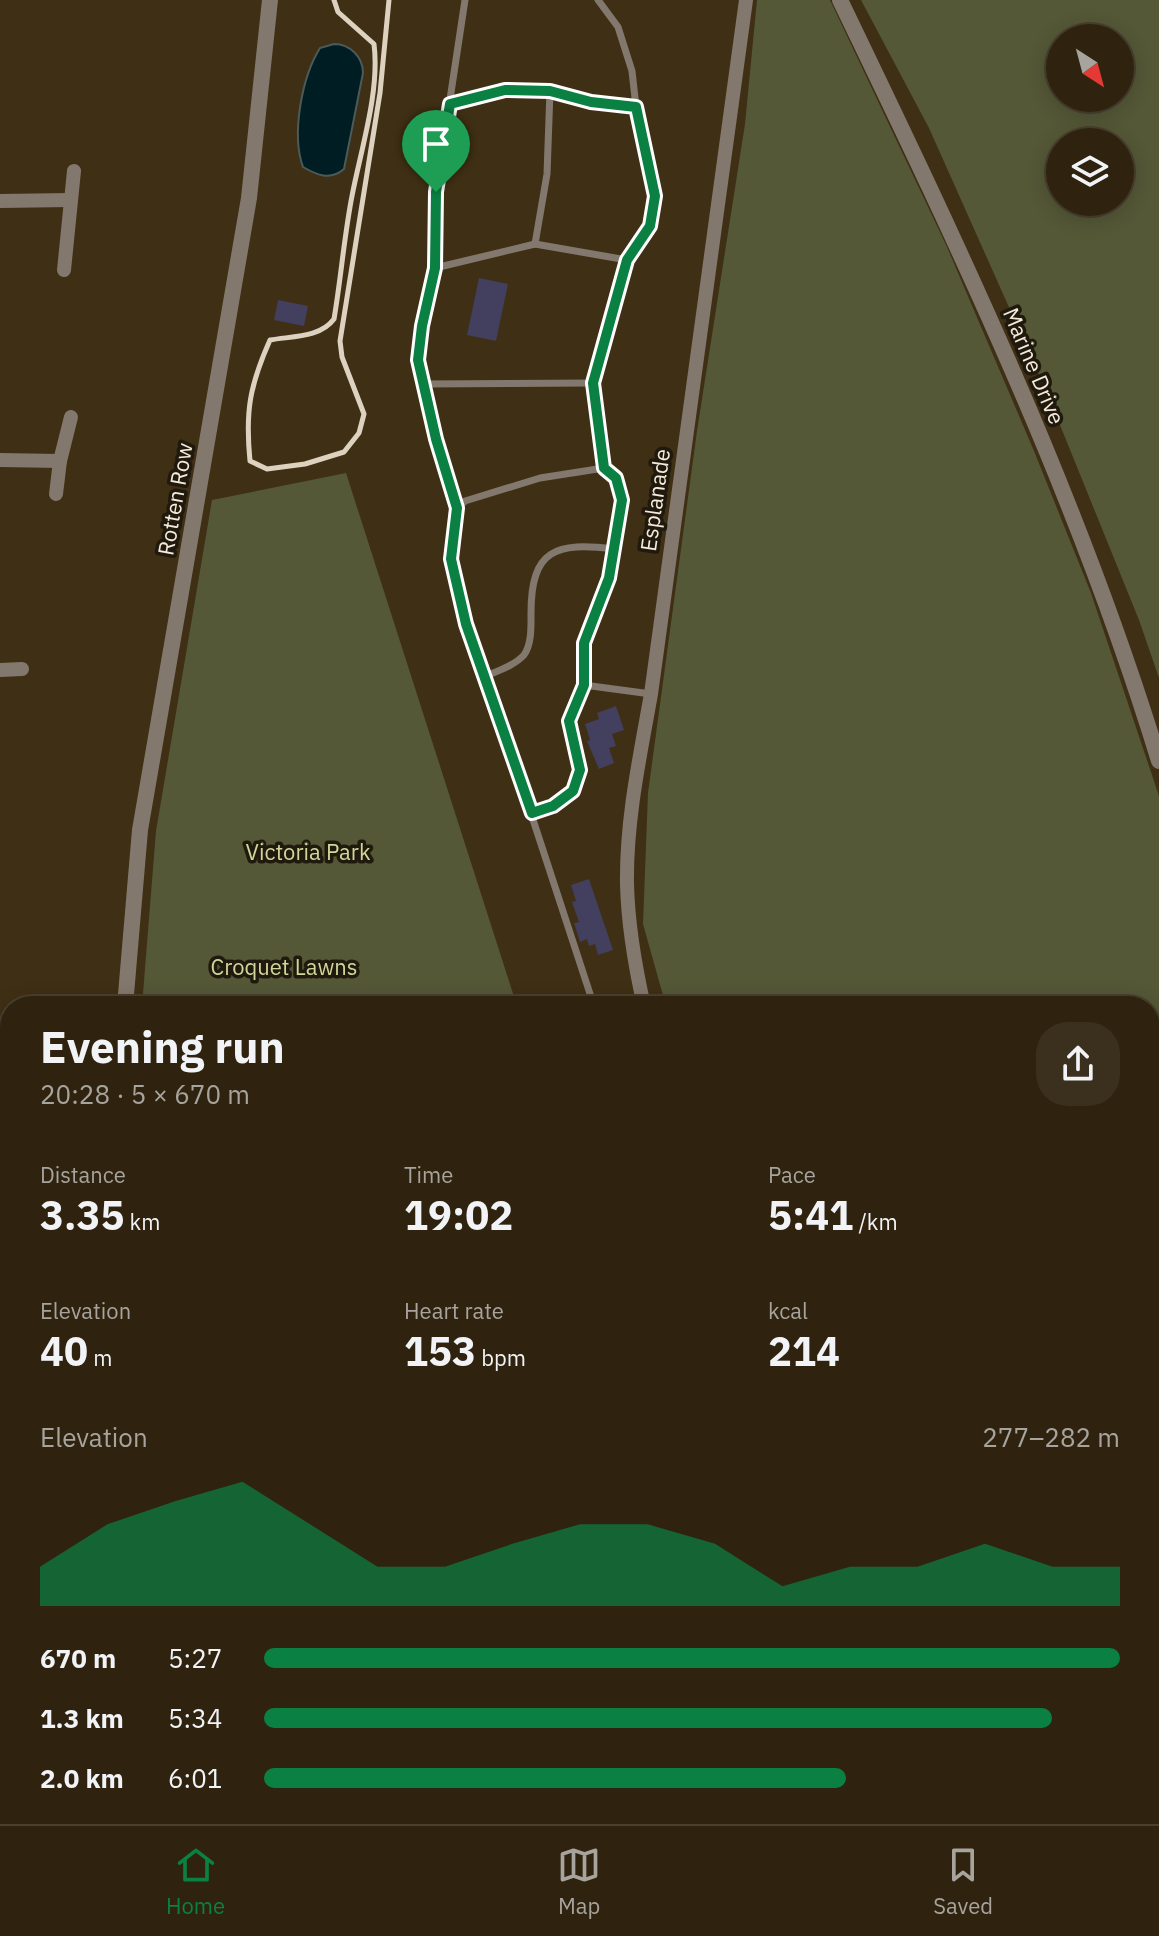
<!DOCTYPE html>
<meta charset="utf-8">
<style>
:root{--surface:#2f230f;--page:#3b2f1d;--text:#f1f3f6;--muted:#a7a49e;--line:#4a402f;--accent:#0b8043}
body{margin:0;font-family:"IBM Plex Sans",sans-serif;background:var(--page);color:var(--text);height:100vh;display:flex;flex-direction:column;font-size:30px;white-space:nowrap}
*{box-sizing:border-box;margin:0}
p{font-size:26px;color:var(--muted)}
.icon{flex:none;width:44px;height:44px;fill:none;stroke:currentColor;stroke-width:2;stroke-linecap:round;stroke-linejoin:round}
.map{position:relative;flex:1;overflow:hidden}
.side{position:absolute;left:0px;top:996px;width:1160px;height:828px;display:flex;flex-direction:column;background:var(--surface);border-radius:32px 32px 0 0;box-shadow:0 4px 20px #0003,0 0 0 2px var(--line)}
.side>*{flex:none}
.needle{width:52px;rotate:144deg}
.buttons{position:absolute;left:1046px;top:24px;display:grid;gap:16px}
.buttons a{display:grid;place-items:center;width:88px;height:88px;border-radius:50%;background:var(--surface);box-shadow:0 4px 20px #0003,0 0 0 2px var(--line);font-size:40px}
.pin{position:absolute;display:grid;place-items:center;width:68px;height:68px;color:#fff;margin:-82px -34px;border-radius:50% 50% 50% 0;rotate:-45deg;box-shadow:0 0 8px #0007}
.pin .icon{rotate:45deg}
.round{display:grid;place-items:center;flex:none;width:84px;height:84px;border-radius:32px;background:var(--page)}
.head{display:flex;align-items:center;justify-content:space-between;height:136px;padding:0 40px}
h1{font-size:44px;font-weight:800;line-height:60px}
.metrics{display:grid;grid-template-columns:repeat(3,1fr);gap:12px;height:136px;padding:8px 40px}
.metrics div{display:grid;align-content:center}
.metrics b{font-size:40px;font-weight:800}
.metrics small{font-size:22px;font-weight:400}
.metrics p{font-size:22px}
.chart{height:224px;padding:16px 40px}
.chart p{display:flex;justify-content:space-between}
.chart svg{width:100%;height:144px;margin-top:8px;fill:var(--accent);opacity:.7}
ul{padding:0 40px;list-style:none;font-size:26px}
li{display:grid;grid-template-columns:128px 96px 1fr;align-items:center;height:60px}
li i{height:20px;border-radius:10px;background:var(--accent)}
.tabs{display:flex;justify-content:space-around;align-items:center;height:112px;border-top:2px solid var(--line);background:var(--surface);font-size:22px;color:var(--muted)}
.tabs a{display:grid;justify-items:center;gap:4px}
.tabs .active{color:var(--accent)}
.map>svg:first-child{display:block}
.green{fill:#545837;fill-rule:evenodd}
.water{fill:#001d23;stroke:#4a5b5a;stroke-width:2}
.building{fill:#433f5e}
.lines{fill:none;stroke-linecap:round;stroke-linejoin:round}
.service{stroke:#83786d;stroke-width:7}
.minor{stroke:#83786d;stroke-width:14}
.tertiary{stroke:#83786d;stroke-width:16}
.rail{stroke:#ddd2c0;stroke-width:5}
.route-casing{stroke:#fff;stroke-width:16}
.route{stroke:#0b8043;stroke-width:10}
.labels{text-anchor:middle;stroke-width:7;stroke-linejoin:round;paint-order:stroke}
.street-label{font-size:22px;fill:#f5ebdb;stroke:#20190d}
.park-label{font-size:22px;fill:#d0d79a;stroke:#20190d}
</style>
<div class="map">
<svg width="1159" height="1824" viewBox="0 0 1159 1824">
<rect width="100%" height="100%" fill="#3f2f14"/>
<g class="green">
<polygon points="757,0 830,0 947,247 1034,451 1091,593 1159,796 1159,1824 1067,1824 1076,1814 1150,1814 1150,1006 666,1006 643,924 648,793 697,431 745,124"/>
<path d="M 861,0 L 1159,0 L 1159,678 L 1139,620 L 1045,388 L 929,128 ZM 1120,38 L 1120,98 L 1060,98 L 1060,38 ZM 1120,142 L 1120,202 L 1060,202 L 1060,142 Z"/>
<polygon points="346,473 517,1006 142,1006 156,831 212,500"/>
<polygon points="48,1814 888,1814 889,1824 46,1824"/>
<polygon points="941,1814 1020,1814 1032,1817 1030,1824 979,1824"/>
</g>
<path class="water" d="M 334,44 C 350,44 363,57 363,73 L 344,169 C 330,181 317,175 303,167 C 291,134 302,77 320,48 Z"/>
<g class="building">
<polygon points="479,278 508,284 496,341 467,335"/>
<polygon points="278,300 308,306 304,326 274,320"/>
<polygon points="616,706 624,730 612,734 616,746 609,748 614,763 599,769 587,741 590,740 585,724 599,719 597,713"/>
<polygon points="589,879 613,950 598,955 595,944 589,946 587,939 580,942 574,923 579,922 572,902 576,901 571,885"/>
</g>
<g class="lines">
<g class="service">
<polyline points="465,0 436,192 435,268 422,326 418,360 423,384 593,383"/>
<polyline points="450,104 505,90 550,91 591,102 636,107"/>
<polyline points="535,244 547,174 550,91"/>
<polyline points="435,268 535,244 627,260"/>
<polyline points="423,384 436,439 457,508"/>
<path d="M 604,468 L 540,478 L 465,501 L 457,508 L 451,559 L 466,624 L 486,676 C 498,671 515,665 524,655 C 532,644 531,625 531,613 C 531,549 556,542 614,549"/>
<polyline points="486,676 594,1006"/>
<polyline points="584,685 651,694"/>
<polyline points="532,813 553,806 573,791 580,770 569,721 584,685 584,643 609,578 622,500 616,478 604,468 593,383 627,260 650,226 655,196 636,107 632,71 618,27 598,0"/>
<polyline points="1057,1824 1060,1814"/>
</g>
<g class="minor">
<polyline points="0,201 70,200"/>
<polyline points="64,270 74,171"/>
<polyline points="0,460 60,461"/>
<polyline points="56,494 60,461 71,417"/>
<polyline points="0,670 22,669"/>
<path d="M 644,1006 C 635,966 628,925 627,884 C 626,820 640,756 651,694 L 746,0"/>
<polyline points="0,1124 10,1123"/>
<polyline points="901,1814 904,1824"/>
</g>
<g class="tertiary">
<path d="M 840,0 C 960,249 1078,496 1159,761"/>
<polyline points="125,1006 140,830 249,198 270,0"/>
<polyline points="1,1824 10,1780"/>
</g>
<path class="rail" d="M 334,0 L 338,12 L 374,44 C 380,91 361,149 352,196 C 344,237 341,278 334,319 C 320,338 292,336 270,340 C 250,385 245,411 250,461 L 267,469 L 305,464 L 344,452 L 359,433 L 364,414 L 342,357 L 340,341 L 380,93 L 389,0"/>
</g>
<g class="lines">
<defs>
<polygon id="route" points="505,90 550,91 591,102 636,107 655,196 650,226 627,260 593,383 604,468 616,478 622,500 609,578 584,643 584,685 569,721 580,770 573,791 553,806 532,813 466,624 451,559 457,508 436,439 418,360 422,326 435,268 436,192 450,104"/>
</defs>
<use href="#route" class="route-casing"/>
<use href="#route" class="route"/>
</g>
<g class="labels">
<g class="street-label">
<text transform="translate(1034 366) rotate(67)" y="8">Marine Drive</text>
<text transform="translate(175 499) rotate(-80)" y="8">Rotten Row</text>
<text transform="translate(655 500) rotate(-82)" y="8">Esplanade</text>
</g>
<g class="park-label">
<text x="308" y="860">Victoria Park</text>
<text x="284" y="975">Croquet Lawns</text>
</g>
</g>
</svg>
<div class="buttons">
<a><svg class="needle" viewBox="-14 -14 28 28"><path d="M0-13l5 13h-10z" fill="#e53935"/><path d="M0 13l5-13h-10z" fill="#a7a49e"/></svg></a>
<a><svg class="icon" aria-label="layers" viewBox="0 0 24 24"><path d="M12 4l9 5-9 5-9-5zM3 14l9 5 9-5"/></svg></a>
</div>
<div class="pin" style="left:436px;top:192px;background:#1e9e55"><svg class="icon" aria-label="arrive" viewBox="0 0 24 24"><path d="M6 21V4h12l-3 4 3 4H6"/></svg></div>
<section class="side">
<div class="head"><div><h1>Evening run</h1><p>20:28 · 5 × 670 m</p></div><a class="round"><svg class="icon" aria-label="share" viewBox="0 0 24 24"><path d="M12 15V3M7 8l5-5 5 5M5 13v7h14v-7"/></svg></a></div>
<div class="metrics">
<div><p>Distance</p><b>3.35<small> km</small></b></div>
<div><p>Time</p><b>19:02</b></div>
<div><p>Pace</p><b>5:41<small> /km</small></b></div>
</div>
<div class="metrics">
<div><p>Elevation</p><b>40<small> m</small></b></div>
<div><p>Heart rate</p><b>153<small> bpm</small></b></div>
<div><p>kcal</p><b>214</b></div>
</div>
<div class="chart"><p><span>Elevation</span>277–282 m</p>
<svg viewBox="0 0 160 44" preserveAspectRatio="none"><path d="M0 44V32L10 19L20 12L30 6L40 19L50 32L60 32L70 25L80 19L90 19L100 25L110 38L120 32L130 32L140 25L150 32L160 32V44z"/></svg>
</div>
<ul>
<li><b>670 m</b>5:27<i style="width:100%"></i></li>
<li><b>1.3 km</b>5:34<i style="width:92%"></i></li>
<li><b>2.0 km</b>6:01<i style="width:68%"></i></li>
</ul>
</section>
</div>
<nav class="tabs">
<a class="active"><svg class="icon" aria-label="home" viewBox="0 0 24 24"><path d="M3 11l9-7 9 7M6 9v11h12V9"/></svg>Home</a>
<a><svg class="icon" aria-label="map" viewBox="0 0 24 24"><path d="M3 6l6-2 6 2 6-2v14l-6 2-6-2-6 2zM9 4v14M15 6v14"/></svg>Map</a>
<a><svg class="icon" aria-label="saved" viewBox="0 0 24 24"><path d="M7 4h10v16l-5-4-5 4z"/></svg>Saved</a>
</nav>
